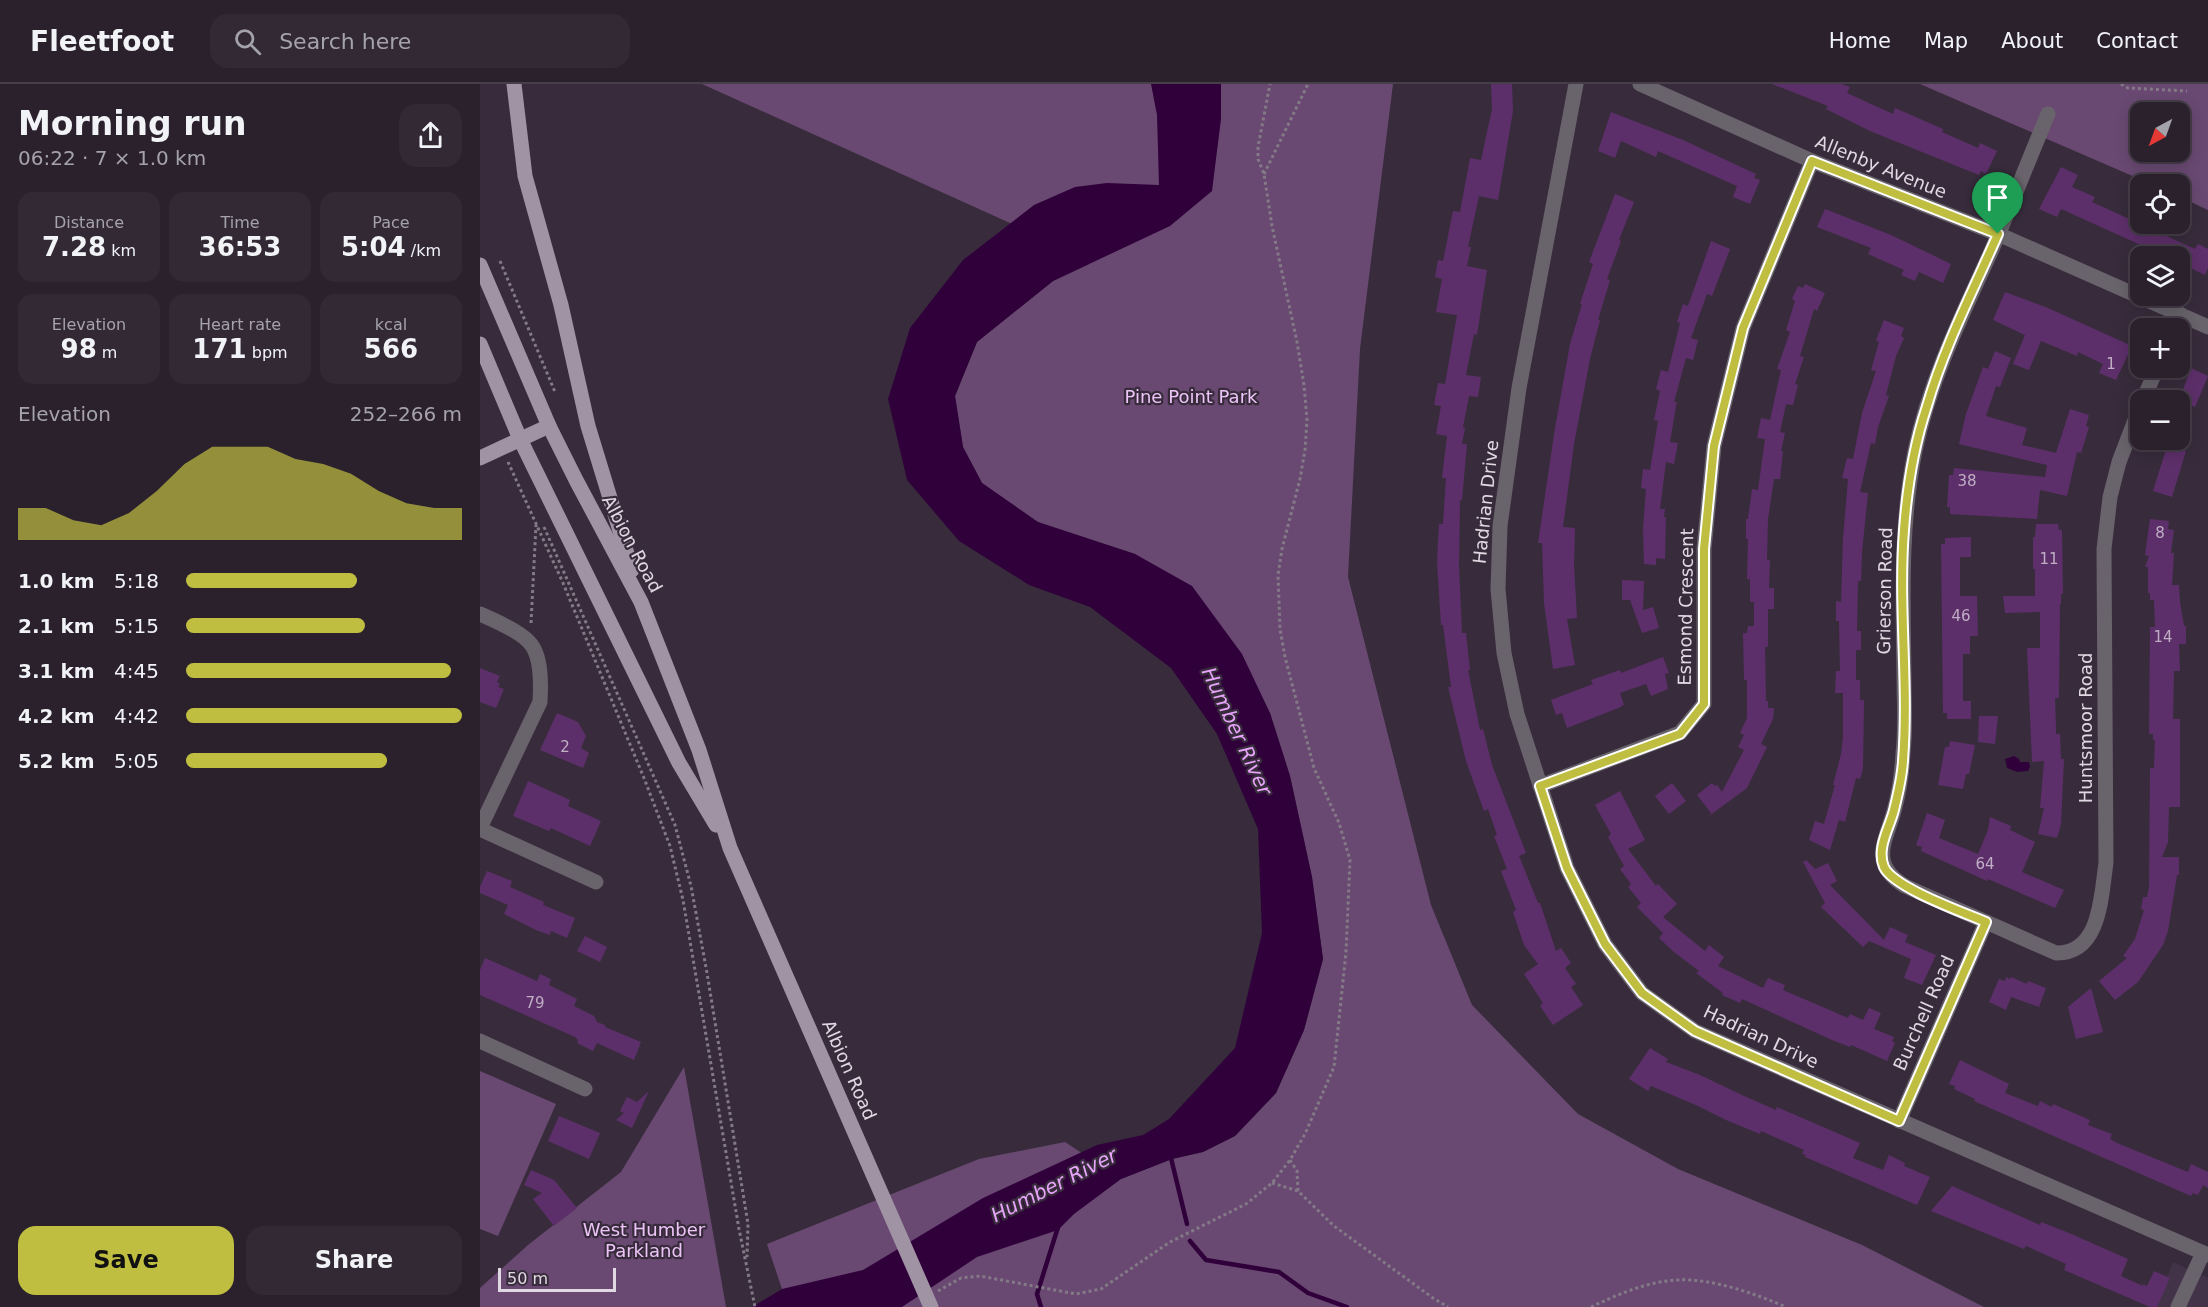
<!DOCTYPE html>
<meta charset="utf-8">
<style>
:root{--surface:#2a212d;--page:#322935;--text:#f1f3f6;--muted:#a5a3aa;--line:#463e49;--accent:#c0be41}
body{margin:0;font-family:"DejaVu Sans",sans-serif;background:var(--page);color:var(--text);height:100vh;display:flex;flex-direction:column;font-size:22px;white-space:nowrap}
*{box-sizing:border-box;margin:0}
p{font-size:20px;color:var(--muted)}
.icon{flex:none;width:33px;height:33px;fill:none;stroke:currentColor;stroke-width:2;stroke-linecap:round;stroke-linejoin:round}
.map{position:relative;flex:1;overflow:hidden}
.details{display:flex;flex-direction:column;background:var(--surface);width:480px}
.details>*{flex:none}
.needle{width:39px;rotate:221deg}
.fabs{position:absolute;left:1650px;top:18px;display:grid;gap:12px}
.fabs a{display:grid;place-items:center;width:60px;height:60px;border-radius:12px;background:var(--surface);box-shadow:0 3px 15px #0003,0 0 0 2px var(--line);font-size:30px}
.scale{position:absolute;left:18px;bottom:15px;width:118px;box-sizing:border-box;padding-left:6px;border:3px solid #e0d8e2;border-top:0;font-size:16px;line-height:21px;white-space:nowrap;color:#e0d8e2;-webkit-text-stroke:4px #382c3c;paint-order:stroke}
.pin{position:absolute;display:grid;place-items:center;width:51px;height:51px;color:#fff;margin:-62px -26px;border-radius:50% 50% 50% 0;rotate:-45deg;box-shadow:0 0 6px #0007}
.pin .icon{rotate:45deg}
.round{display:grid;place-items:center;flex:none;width:63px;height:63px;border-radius:18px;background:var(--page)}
.summary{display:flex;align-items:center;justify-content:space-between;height:102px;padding:0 18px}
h1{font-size:33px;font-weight:600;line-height:45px}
.metrics{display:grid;grid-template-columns:repeat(3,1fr);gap:9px;height:102px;padding:6px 18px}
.metrics div{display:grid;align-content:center;border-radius:15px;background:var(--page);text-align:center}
.metrics b{font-size:26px;font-weight:600}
.metrics small{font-size:16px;font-weight:400}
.metrics p{font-size:16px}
.chart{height:168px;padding:12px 18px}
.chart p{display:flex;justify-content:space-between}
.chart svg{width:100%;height:108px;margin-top:6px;fill:var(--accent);opacity:.7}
.primary-button{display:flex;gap:12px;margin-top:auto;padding:12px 18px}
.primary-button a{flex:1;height:69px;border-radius:18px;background:var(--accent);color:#111;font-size:24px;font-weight:600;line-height:69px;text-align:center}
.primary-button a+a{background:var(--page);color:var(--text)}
ul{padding:0 18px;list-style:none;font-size:20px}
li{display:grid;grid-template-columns:96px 72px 1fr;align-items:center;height:45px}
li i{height:15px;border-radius:8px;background:var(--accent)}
header{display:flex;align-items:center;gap:36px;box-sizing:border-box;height:84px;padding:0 30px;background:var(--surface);border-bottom:2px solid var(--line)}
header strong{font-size:28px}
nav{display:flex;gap:33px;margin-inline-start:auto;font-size:21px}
.search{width:420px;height:54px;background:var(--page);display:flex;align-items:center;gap:15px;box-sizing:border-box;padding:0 21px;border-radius:18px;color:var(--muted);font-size:22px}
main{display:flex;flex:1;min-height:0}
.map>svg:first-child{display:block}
.built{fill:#433348}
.park{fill:#694972;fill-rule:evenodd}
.water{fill:#30003b}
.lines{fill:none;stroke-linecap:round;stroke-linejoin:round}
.stream{stroke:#30003b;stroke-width:4.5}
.building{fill:#5d2f6a}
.path{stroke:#847a87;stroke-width:3;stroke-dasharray:3 3;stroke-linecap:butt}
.minor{stroke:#69636b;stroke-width:15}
.major{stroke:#a093a4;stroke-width:15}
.route-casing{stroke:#fff;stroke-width:12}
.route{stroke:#c0be41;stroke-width:8}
.labels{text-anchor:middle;stroke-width:4.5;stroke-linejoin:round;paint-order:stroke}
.number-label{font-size:15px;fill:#bfaec4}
.street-label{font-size:18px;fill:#e0d8e2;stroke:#382c3c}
.park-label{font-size:18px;fill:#edc4f8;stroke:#382c3c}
.water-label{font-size:20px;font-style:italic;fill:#e8a4fb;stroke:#382c3c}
</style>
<header>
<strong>Fleetfoot</strong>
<div class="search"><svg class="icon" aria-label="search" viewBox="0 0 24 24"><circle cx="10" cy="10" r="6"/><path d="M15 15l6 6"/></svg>Search here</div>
<nav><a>Home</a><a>Map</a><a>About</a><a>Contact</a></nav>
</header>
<main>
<section class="details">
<div class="summary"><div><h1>Morning run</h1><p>06:22 · 7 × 1.0 km</p></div><a class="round"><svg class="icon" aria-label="share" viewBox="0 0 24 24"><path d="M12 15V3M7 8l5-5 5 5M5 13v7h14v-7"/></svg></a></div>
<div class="metrics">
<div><p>Distance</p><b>7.28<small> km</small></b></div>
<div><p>Time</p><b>36:53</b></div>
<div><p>Pace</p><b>5:04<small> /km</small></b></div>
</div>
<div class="metrics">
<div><p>Elevation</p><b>98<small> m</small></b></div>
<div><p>Heart rate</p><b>171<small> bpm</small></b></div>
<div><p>kcal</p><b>566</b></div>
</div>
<div class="chart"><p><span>Elevation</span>252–266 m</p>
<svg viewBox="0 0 160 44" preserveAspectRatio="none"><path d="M0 44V31L10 31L20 36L30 38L40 33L50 24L60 13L70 6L80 6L90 6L100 11L110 13L120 17L130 24L140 29L150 31L160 31V44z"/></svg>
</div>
<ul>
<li><b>1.0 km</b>5:18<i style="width:62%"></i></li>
<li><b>2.1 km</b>5:15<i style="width:65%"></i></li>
<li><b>3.1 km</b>4:45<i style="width:96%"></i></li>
<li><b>4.2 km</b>4:42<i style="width:100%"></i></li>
<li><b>5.2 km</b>5:05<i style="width:73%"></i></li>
</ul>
<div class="primary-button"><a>Save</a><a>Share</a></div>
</section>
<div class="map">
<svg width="1728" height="1223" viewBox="0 0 1728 1223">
<rect width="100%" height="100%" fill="#382c3c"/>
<polygon class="built" points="1693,1178 1728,1194 1728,1223 1676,1223"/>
<g class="park">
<polygon points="222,0 913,0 880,265 868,493 951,821 992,921 1098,1030 1198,1085 1382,1161 1504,1223 308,1223 287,1160 499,1075 585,1058 641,1095 692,1075 723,1068 755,1052 796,1009 824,946 843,875 832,793 810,692 790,629 655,470 557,438 502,399 483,363 475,312 497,258 573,197 609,180 530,139"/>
<path d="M 1440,0 L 1728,0 L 1728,126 L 1700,113 L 1700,100 L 1671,100 ZM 1660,28 L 1700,28 L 1700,68 L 1660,68 Z"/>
<polygon points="204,983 246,1223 0,1223 0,1204 48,1161 141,1088"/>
<polygon points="0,987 76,1020 18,1152 0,1145"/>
</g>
<g class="water">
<polygon points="671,0 741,0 741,35 732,107 690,142 573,197 497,258 475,312 483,363 502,399 558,438 655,470 712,502 762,570 790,629 810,692 832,793 843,875 824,946 796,1009 755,1052 723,1068 692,1075 641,1095 594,1130 578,1146 497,1173 422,1223 272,1223 302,1205 383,1186 503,1114 617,1061 663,1051 689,1035 755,964 782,849 778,745 737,650 691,584 610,523 549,501 479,457 427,396 408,315 430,244 483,176 554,121 595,103 627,99 679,101 677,31"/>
<polygon points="1534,672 1539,675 1540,678 1549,678 1550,683 1548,687 1537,688 1527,684 1525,675"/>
</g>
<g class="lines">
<g class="stream">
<polyline points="690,1070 707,1140"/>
<polyline points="710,1157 726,1176 799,1188 828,1209 867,1223"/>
<polyline points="561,1223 557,1210 579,1140"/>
</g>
</g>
<g class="building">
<polygon points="1011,0 1032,0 1033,27 1018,116 999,112 988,163 991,163 987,182 1007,186 997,251 994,250 986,291 1001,293 998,313 989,312 983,343 985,344 982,360 987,360 982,416 980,416 979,482 982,549 986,549 990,586 988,586 1000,646 1003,645 1012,681 1046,769 1039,772 1058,819 1060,819 1076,867 1081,864 1091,879 1085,884 1096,900 1091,903 1103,921 1073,941 1060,922 1063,919 1044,890 1058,880 1044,861 1033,828 1036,826 1021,787 1027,785 1014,752 1017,751 1008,725 1004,727 986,677 968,603 971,603 963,541 961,541 957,477 959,440 963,440 966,394 962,394 967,352 956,350 961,322 954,321 958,299 965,300 977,231 956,228 962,195 955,193 958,176 963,177 973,127 980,128 990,74 1001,76 1012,25"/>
<polygon points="1292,0 1362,0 1370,3 1367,9 1413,30 1415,24 1463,45 1462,48 1498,64 1500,59 1517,67 1506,90 1501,87 1499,91 1390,47 1346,25 1348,22"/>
<polygon points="1131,28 1203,56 1276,90 1274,94 1280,96 1270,120 1253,113 1257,102 1178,67 1176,73 1141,57 1135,74 1118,67"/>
<polygon points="1581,83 1598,91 1592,103 1615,113 1612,118 1715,165 1718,160 1728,165 1728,184 1725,191 1700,179 1700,172 1685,172 1581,125 1577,133 1559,125"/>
<polygon points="1135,110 1154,118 1139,156 1141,157 1127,195 1130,196 1118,236 1120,236 1110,275 1094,360 1083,443 1095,444 1094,481 1097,534 1087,535 1095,581 1073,585 1064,519 1062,459 1058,459 1075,344 1090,260 1102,220 1100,220 1113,180 1109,178"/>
<polygon points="1345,125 1411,151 1471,180 1463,199 1439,188 1435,197 1421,191 1424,186 1388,170 1391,164 1337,143"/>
<polygon points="1231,157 1250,165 1232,212 1227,210 1211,254 1218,256 1213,276 1206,274 1194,318 1197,318 1196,322 1190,358 1198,359 1194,380 1186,378 1180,425 1185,425 1184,433 1186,433 1185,475 1176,474 1176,481 1164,480 1163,445 1166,405 1161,404 1163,385 1170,386 1178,337 1174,336 1180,307 1176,305 1181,286 1188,288 1200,239 1197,238 1203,220 1208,222"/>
<polygon points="1325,200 1345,209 1337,227 1334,225 1320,272 1324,273 1315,300 1318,301 1313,321 1306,320 1300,348 1305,349 1301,367 1303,367 1300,395 1294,395 1288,435 1287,476 1290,476 1289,504 1294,504 1294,525 1288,525 1288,563 1285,563 1286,617 1288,617 1288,624 1294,624 1293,635 1281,660 1287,663 1267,704 1229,732 1231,729 1217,711 1232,699 1235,702 1237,701 1242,708 1264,666 1258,663 1264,651 1260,649 1267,634 1267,596 1264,596 1263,549 1267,549 1268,542 1274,542 1274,518 1270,518 1270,495 1267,495 1268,455 1266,455 1266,435 1268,435 1272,405 1278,406 1285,355 1277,354 1281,334 1290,336 1301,286 1297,285 1310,248 1306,246 1315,217 1312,215 1318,202 1323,204"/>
<polygon points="1525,208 1568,224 1652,262 1636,296 1619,289 1623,280 1598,268 1597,272 1561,257 1549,286 1533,280 1545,251 1513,236"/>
<polygon points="1404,236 1424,244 1421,252 1424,254 1416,272 1406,311 1409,312 1398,343 1395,360 1391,359 1380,408 1388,409 1382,468 1381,497 1378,497 1377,547 1381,547 1381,566 1376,566 1376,596 1380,596 1380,616 1384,616 1383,685 1380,695 1376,694 1365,738 1359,736 1350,766 1329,756 1335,737 1344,740 1355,701 1353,701 1361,670 1363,653 1363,609 1355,609 1356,587 1360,587 1359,537 1356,537 1356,517 1361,518 1363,455 1368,395 1362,394 1367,374 1373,375 1382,329 1396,287 1391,286 1399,258 1396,256"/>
<polygon points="1515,267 1531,274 1520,303 1516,302 1506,332 1547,344 1542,361 1576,369 1590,325 1609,331 1606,342 1609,343 1601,369 1597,368 1587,412 1560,406 1557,435 1470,430 1470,423 1467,423 1469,391 1473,391 1474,384 1565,393 1567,381 1479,360 1486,330 1503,283 1508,285"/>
<polygon points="1711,284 1728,292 1715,323 1699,316"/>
<polygon points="1700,355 1707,358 1704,366 1706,367 1692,413 1673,407 1689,356"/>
<polygon points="1670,435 1689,437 1688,445 1694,446 1691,469 1694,469 1692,501 1699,501 1700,518 1704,542 1706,542 1706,560 1699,560 1700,587 1694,587 1693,635 1700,635 1700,723 1689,723 1688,758 1682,773 1699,773 1699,791 1697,791 1688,847 1683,861 1658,898 1635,916 1619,897 1647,874 1643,872 1655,855 1664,826 1661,825 1663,813 1667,813 1669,802 1670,684 1674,684 1675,656 1673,656 1673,650 1669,650 1670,543 1675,543 1674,516 1670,516 1670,509 1668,509 1668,483 1665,483 1669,472 1665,471"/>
<polygon points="1556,440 1578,440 1579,446 1582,446 1583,510 1581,510 1581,520 1580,520 1579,614 1575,614 1576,644 1576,650 1580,650 1581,675 1584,675 1581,740 1577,754 1558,750 1564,724 1560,724 1564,677 1552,678 1547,564 1560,564 1560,528 1525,529 1523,512 1555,512 1555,485 1553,485 1553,453 1555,453"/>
<polygon points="1491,453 1491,473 1480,473 1480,512 1497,512 1498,552 1490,552 1490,570 1483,570 1483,617 1491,617 1491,635 1467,635 1467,629 1463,629 1461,460 1465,460 1465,454"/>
<polygon points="1142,496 1164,497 1163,526 1173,523 1179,544 1162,549 1150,516 1142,516"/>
<polygon points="1183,573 1189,589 1185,590 1188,605 1171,612 1166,600 1140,609 1144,621 1141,622 1141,623 1087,644 1082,629 1076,631 1071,616 1113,600 1111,596 1140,586 1141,589"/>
<polygon points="0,584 20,592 17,598 20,600 18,603 24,605 16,624 0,618"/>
<polygon points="77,629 98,638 106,652 101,664 109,669 103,684 60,666"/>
<polygon points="1499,632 1518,632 1515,660 1498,658"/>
<polygon points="1470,657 1495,661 1489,690 1486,690 1483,705 1458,701 1465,663 1469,663"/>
<polygon points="48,697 90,716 88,722 121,737 110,762 71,744 69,747 33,732"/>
<polygon points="1192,699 1206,717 1189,730 1175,712"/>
<polygon points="1140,707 1165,756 1148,765 1176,802 1178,800 1197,820 1183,833 1225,867 1229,861 1244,873 1238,882 1283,904 1288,894 1305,901 1303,906 1368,934 1370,930 1383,936 1389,924 1401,929 1394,945 1414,953 1412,957 1415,959 1407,977 1371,961 1370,963 1352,956 1262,915 1260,919 1242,911 1243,909 1216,889 1219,887 1194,868 1179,854 1183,849 1157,823 1161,819 1148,803 1151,800 1140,785 1144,782 1128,753 1131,750 1115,721"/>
<polygon points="1447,729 1465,736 1459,754 1498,770 1508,746 1510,733 1531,742 1530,746 1555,758 1542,788 1584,806 1575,824 1508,795 1507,797 1441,767 1442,763 1436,761"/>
<polygon points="1326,776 1335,785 1348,779 1357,797 1350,801 1404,856 1410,843 1428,851 1425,858 1456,871 1442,901 1424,894 1431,875 1389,857 1383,863 1341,823 1345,819 1323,778"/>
<polygon points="7,787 32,797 30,803 64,818 63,821 95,834 87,854 71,847 70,851 56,846 24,830 28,821 0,809 0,803"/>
<polygon points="105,852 127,863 120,878 97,867"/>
<polygon points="5,874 57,897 60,890 71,895 69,901 97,915 94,922 114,932 117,938 125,941 125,943 161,958 154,976 117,959 113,967 97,959 98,956 95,953 0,911 0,886"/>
<polygon points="1526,893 1530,895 1531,893 1547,900 1548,897 1566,904 1559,923 1531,913 1526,926 1509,918 1519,895 1525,897"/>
<polygon points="1611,904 1623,948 1596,955 1588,923"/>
<polygon points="1170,964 1188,975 1186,978 1220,991 1264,1012 1296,1026 1297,1023 1380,1059 1373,1074 1403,1086 1409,1071 1425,1079 1424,1082 1450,1093 1437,1121 1325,1073 1326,1071 1322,1070 1324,1066 1281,1047 1280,1050 1246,1036 1218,1022 1171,1002 1168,1007 1149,995"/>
<polygon points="1480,976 1529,1000 1525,1009 1558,1022 1560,1017 1572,1023 1573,1020 1610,1036 1608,1041 1632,1050 1630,1055 1637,1059 1708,1088 1711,1080 1728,1088 1728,1104 1723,1101 1718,1111 1713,1109 1711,1112 1494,1017 1495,1015 1474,1005 1475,1002 1469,1000"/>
<polygon points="169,1007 152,1044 136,1036 144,1029 140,1027 147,1013 157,1018"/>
<polygon points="79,1032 120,1049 109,1075 68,1057"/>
<polygon points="51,1086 74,1096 97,1124 74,1142 53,1115 62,1109 44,1101"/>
<polygon points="1472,1102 1560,1141 1561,1138 1589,1149 1648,1175 1641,1192 1663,1202 1663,1200 1667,1202 1674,1187 1690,1194 1677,1223 1670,1223 1584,1186 1586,1180 1546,1162 1544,1165 1451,1127"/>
</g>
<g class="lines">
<g class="path">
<polyline points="1641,0 1648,4 1707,7"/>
<polyline points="784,90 828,0"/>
<polyline points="20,177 75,308"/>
<polyline points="28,378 83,499 164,694 190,762 203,816 259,1145 275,1223"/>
<polyline points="64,443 195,741 211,802 227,889 268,1140 267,1173"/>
<polyline points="51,539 56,441"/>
<polyline points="810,1076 817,1087 818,1107"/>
<polyline points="792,1099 818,1107 854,1142 953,1214 968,1223"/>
<polyline points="458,1207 481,1194 500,1192 596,1210 621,1205 690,1158 766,1120 792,1099 810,1076 825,1050 854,983 866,868 870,776 859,739 834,684 805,573 800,545 798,491 802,465 820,395 825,366 827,336 824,301 817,258 792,142 784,90 778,75 778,63 790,0"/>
<path d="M 1111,1223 C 1139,1210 1168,1197 1199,1196 C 1231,1194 1276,1210 1306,1223"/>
</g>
<g class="minor">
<polyline points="1096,0 1039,304 1020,442 1018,505 1024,569 1037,630 1087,784 1125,860 1162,909 1215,947 1728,1171"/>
<polyline points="1160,0 1332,77 1518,150 1728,243"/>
<path d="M 1568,30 C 1548,77 1530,125 1509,172 C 1480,235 1449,299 1435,367 C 1420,441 1423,517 1424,592 C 1424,618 1426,644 1423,669 C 1422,689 1419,709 1414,727 C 1405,759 1389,780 1425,802 L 1576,869 C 1621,870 1621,811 1626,779 L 1624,465 L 1630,413 L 1639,378 L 1660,323"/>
<polyline points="1694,244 1700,230"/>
<polyline points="1663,316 1677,284"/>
<path d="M 0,530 C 14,536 39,547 49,558 C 62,571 61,601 60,618 L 0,744"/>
<polyline points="1060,702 1200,649 1224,620 1224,465 1234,362 1263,244 1332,77"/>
<polyline points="0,745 116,798"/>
<polyline points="0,957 105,1005"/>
<polyline points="1419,1037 1506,838"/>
<polyline points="1698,1223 1723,1169"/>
</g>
<g class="major">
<polyline points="34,0 45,92 81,221 108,342 152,486"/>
<polyline points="0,181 69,342 96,396 161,518 219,666 250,764 451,1223"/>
<polyline points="0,260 40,355 199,679 236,741"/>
<polyline points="0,374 69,342"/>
</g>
</g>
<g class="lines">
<defs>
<path id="route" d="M 1332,77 L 1518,150 C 1493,207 1464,263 1447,322 C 1434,361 1427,405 1424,446 C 1418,523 1429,600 1423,677 C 1422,693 1418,710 1414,726 C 1410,743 1396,764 1404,783 C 1414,804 1483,828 1506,838 L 1419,1037 L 1215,947 L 1162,909 L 1125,860 L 1087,784 L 1060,702 L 1200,650 L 1224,620 L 1224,465 L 1234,362 L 1263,244 Z"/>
</defs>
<use href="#route" class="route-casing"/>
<use href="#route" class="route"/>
</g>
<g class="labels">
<g class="number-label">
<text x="1631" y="285">1</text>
<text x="1487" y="402">38</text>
<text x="1680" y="454">8</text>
<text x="1569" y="480">11</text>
<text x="1481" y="537">46</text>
<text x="1683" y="558">14</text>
<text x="85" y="668">2</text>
<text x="1505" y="785">64</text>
<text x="55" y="924">79</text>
</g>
<g class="street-label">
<text transform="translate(1401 83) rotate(22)" y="6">Allenby Avenue</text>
<text transform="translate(1006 418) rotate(-84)" y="6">Hadrian Drive</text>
<text transform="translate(152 460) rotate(62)" y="6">Albion Road</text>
<text transform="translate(1405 507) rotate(-89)" y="6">Grierson Road</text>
<text transform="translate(1206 523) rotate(-89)" y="6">Esmond Crescent</text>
<text transform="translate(1606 644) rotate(-90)" y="6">Huntsmoor Road</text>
<text transform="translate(1444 929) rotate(-66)" y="6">Burchell Road</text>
<text transform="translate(1281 953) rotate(25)" y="6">Hadrian Drive</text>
<text transform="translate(369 986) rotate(66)" y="6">Albion Road</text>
</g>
<g class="park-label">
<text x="711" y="319">Pine Point Park</text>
<text x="164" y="1152">West Humber<tspan x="164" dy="21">Parkland</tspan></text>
</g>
<g class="water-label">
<text transform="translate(757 647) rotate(65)" y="7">Humber River</text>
<text transform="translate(574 1101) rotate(-27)" y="7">Humber River</text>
</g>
</g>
</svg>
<div class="fabs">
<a><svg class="needle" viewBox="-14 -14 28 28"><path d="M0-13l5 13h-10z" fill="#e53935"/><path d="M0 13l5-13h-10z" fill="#a5a3aa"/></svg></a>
<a><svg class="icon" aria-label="locate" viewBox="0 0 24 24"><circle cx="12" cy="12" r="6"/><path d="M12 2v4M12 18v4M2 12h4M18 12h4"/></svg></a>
<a><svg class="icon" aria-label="layers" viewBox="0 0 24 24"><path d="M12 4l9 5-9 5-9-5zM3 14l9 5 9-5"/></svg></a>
<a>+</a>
<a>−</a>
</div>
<div class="scale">50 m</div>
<div class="pin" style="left:1518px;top:150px;background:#1e9e55"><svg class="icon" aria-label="arrive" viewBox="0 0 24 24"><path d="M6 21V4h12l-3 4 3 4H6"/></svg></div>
</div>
</main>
